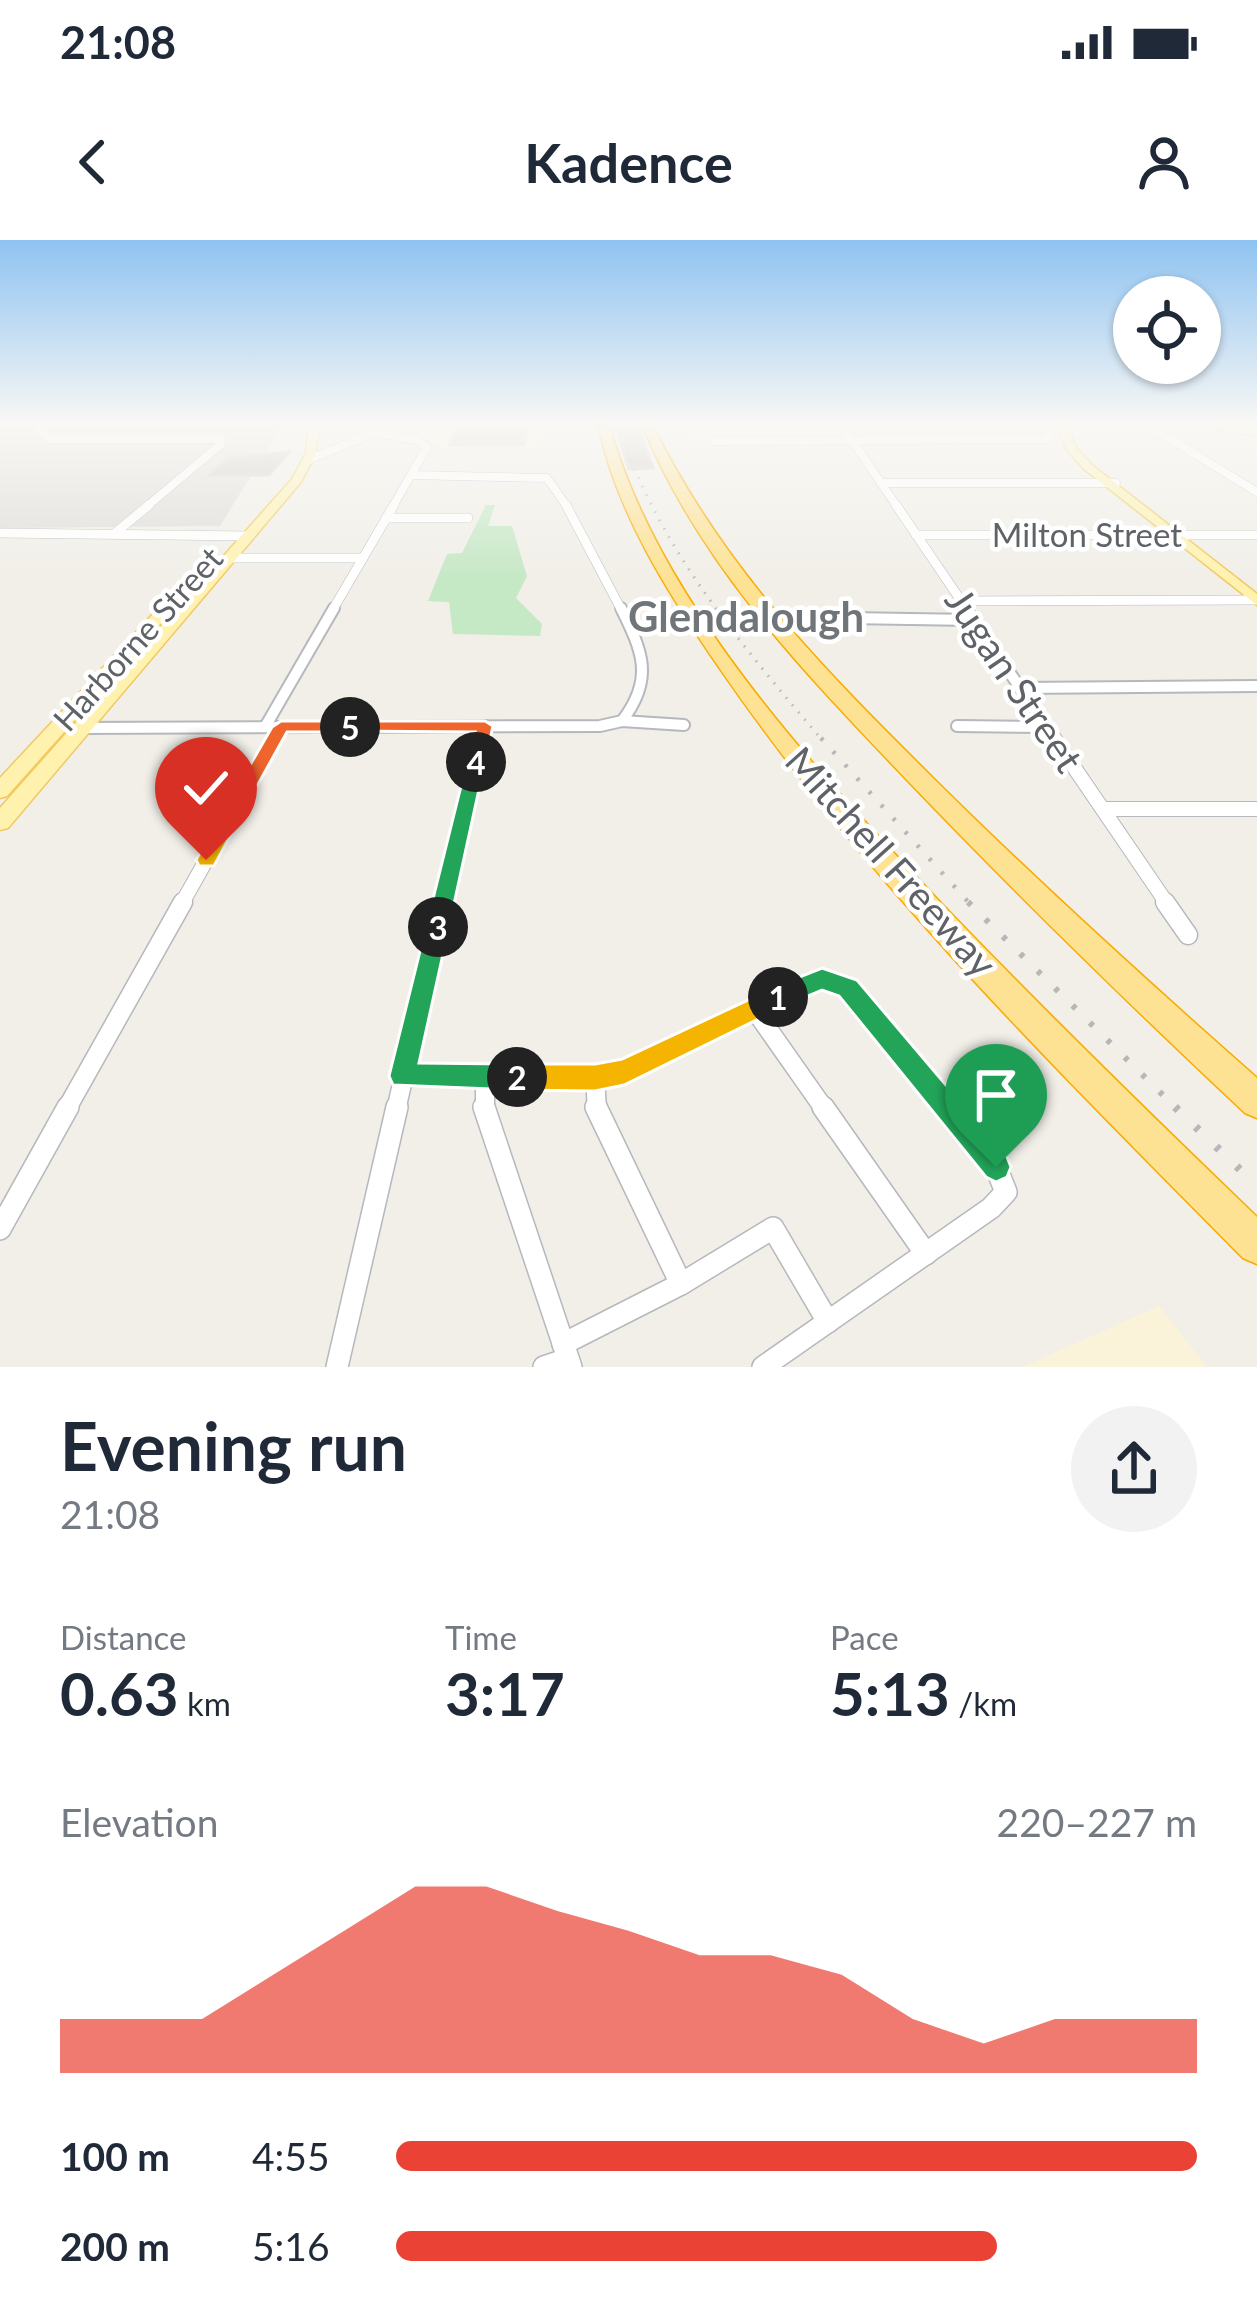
<!DOCTYPE html>
<meta charset="utf-8">
<style>
:root{--surface:#fff;--page:#f2f2f3;--text:#1f2937;--muted:#747a83;--accent:#ea4335}
body{margin:0;font-family:Lato,sans-serif;background:var(--page);color:var(--text);height:100vh;display:flex;flex-direction:column;font-size:45px;white-space:nowrap}
*{box-sizing:border-box;margin:0}
p{font-size:39px;color:var(--muted)}
.icon{flex:none;width:66px;height:66px;fill:none;stroke:currentColor;stroke-width:2;stroke-linecap:round;stroke-linejoin:round}
.map{position:relative;height:1127px;overflow:hidden}
.sheet{display:flex;flex-direction:column;background:var(--surface);flex:1}
.sheet>*{flex:none}
.tools{position:absolute;left:1113px;top:36px;display:grid;gap:24px}
.tools a{display:grid;place-items:center;width:108px;height:108px;border-radius:50%;background:var(--surface);box-shadow:0 3px 9px #0004;font-size:60px}
.pin{position:absolute;display:grid;place-items:center;width:102px;height:102px;color:#fff;margin:-123px -51px;border-radius:50% 50% 50% 0;rotate:-45deg;box-shadow:0 0 12px #0007}
.pin .icon{rotate:45deg}
.km{position:absolute;width:60px;height:60px;margin:-30px;border-radius:50%;background:#222;color:#fff;font-size:33px;line-height:60px;text-align:center}
.round{display:grid;place-items:center;flex:none;width:126px;height:126px;border-radius:63px;background:var(--page)}
.headline{display:flex;align-items:center;justify-content:space-between;height:204px;padding:0 60px}
h1{font-size:66px;font-weight:700;line-height:90px}
.stats{display:grid;grid-template-columns:repeat(3,1fr);gap:18px;height:204px;padding:12px 60px}
.stats div{display:grid;align-content:center}
.stats b{font-size:60px;font-weight:700}
.stats small{font-size:33px;font-weight:400}
.stats p{font-size:33px}
.chart{height:336px;padding:24px 60px}
.chart p{display:flex;justify-content:space-between}
.chart svg{width:100%;height:216px;margin-top:12px;fill:var(--accent);opacity:.7}
ul{padding:0 60px;list-style:none;font-size:39px}
li{display:grid;grid-template-columns:192px 144px 1fr;align-items:center;height:90px}
li i{height:30px;border-radius:15px;background:var(--accent)}
.status{display:flex;justify-content:space-between;align-items:center;height:84px;padding:0 60px;background:var(--surface);direction:ltr}
.status svg{height:33px;fill:currentColor}
header{display:flex;justify-content:space-between;align-items:center;height:156px;padding:0 60px;background:var(--surface);font-size:54px;font-weight:700}
.map>svg:first-child{display:block}
.commercial{fill:#fef7e0}
.industrial{fill:#e0deda}
.green{fill:#c5e8c5}
.sand{fill:#fbf3d9}
.building{fill:#cccac5;stroke:#d6d1c6;stroke-width:3}
.lines{fill:none;stroke-linecap:round;stroke-linejoin:round}
.minor-far5-casing{stroke:#b5b8bc;stroke-width:9}
.minor-far4-casing{stroke:#b5b8bc;stroke-width:10}
.minor-far3-casing{stroke:#b5b8bc;stroke-width:14}
.minor-far2-casing{stroke:#b5b8bc;stroke-width:16}
.minor-far1-casing{stroke:#b5b8bc;stroke-width:21}
.minor-casing{stroke:#b5b8bc;stroke-width:24}
.primary-casing{stroke:#f2c960;stroke-width:3}
.motorway-casing{stroke:#f9ab00;stroke-width:3}
.minor-far5{stroke:#fff;stroke-width:8}
.minor-far4{stroke:#fff;stroke-width:9}
.minor-far3{stroke:#fff;stroke-width:10}
.minor-far2{stroke:#fff;stroke-width:14}
.minor-far1{stroke:#fff;stroke-width:18}
.minor{stroke:#fff;stroke-width:21}
.primary{fill:#fff2af;fill-rule:evenodd}
.motorway{fill:#fde293;fill-rule:evenodd}
.rail-far3{stroke:#b6b7b8;stroke-width:3;stroke-dasharray:1.5 8;stroke-linecap:butt}
.rail-far2{stroke:#b6b7b8;stroke-width:4.5;stroke-dasharray:3 15;stroke-linecap:butt}
.rail-far1{stroke:#b6b7b8;stroke-width:6;stroke-dasharray:4.5 20;stroke-linecap:butt}
.rail{stroke:#b6b7b8;stroke-width:8;stroke-dasharray:4.5 24;stroke-linecap:butt}
.split-1{fill:#22a559;stroke:#fff;stroke-width:3}
.split-2{fill:#f5b400;stroke:#fff;stroke-width:3}
.split-3{fill:#22a559;stroke:#fff;stroke-width:3}
.split-4{fill:#22a559;stroke:#fff;stroke-width:3}
.split-5{fill:#f0652b;stroke:#fff;stroke-width:3}
.split-6{fill:#f0652b;stroke:#fff;stroke-width:3}
.split-7{fill:#f5b400;stroke:#fff;stroke-width:3}
.labels{text-anchor:middle;stroke-width:9;stroke-linejoin:round;paint-order:stroke}
.far-street-label{font-size:33px;fill:#5f6368;stroke:#fff}
.street-label{font-size:39px;fill:#5f6368;stroke:#fff}
.far-district-label{font-size:42px;font-weight:bold;fill:#70757a;stroke:#fff}
</style>
<div class="status"><b>21:08</b><svg viewBox="0 0 49 12"><path d="M0 12V9h3v3zM5 12V6h3v6zM10 12V3h3v9zM15 12V0h3v12zM26 1h20v11H26zM47 4h2v5h-2z"/></svg></div>
<header><svg class="icon" aria-label="back" viewBox="0 0 24 24"><path d="M15 5l-7 7 7 7"/></svg>Kadence<svg class="icon" aria-label="person" viewBox="0 0 24 24"><circle cx="12" cy="8" r="4"/><path d="M4 21q1-7 8-7t8 7"/></svg></header>
<div class="map">
<svg width="1257" height="1127" viewBox="0 0 1257 1127">
<rect width="100%" height="100%" fill="#f1efe8"/>
<g class="commercial">
<polygon points="399,184 543,184 537,207 440,208 440,204 425,199 389,192"/>
<polygon points="687,184 834,184 844,199 712,200 689,197"/>
</g>
<polygon class="industrial" points="0,184 283,184 220,286 0,288"/>
<polygon class="green" points="486,265 495,265 488,286 512,286 527,336 516,358 542,384 540,396 453,394 449,362 428,361 447,314 462,313"/>
<polygon class="sand" points="1159,1066 1207,1127 1023,1127"/>
<g class="building">
<polygon points="614,184 637,184 653,228 629,229"/>
<polygon points="529,186 524,205 449,205 458,187"/>
<polygon points="289,212 269,235 210,235 228,218"/>
</g>
<g class="lines">
<defs>
<g id="minor-far5">
<polyline points="35,184 50,199 221,199 221,204 145,268"/>
<polyline points="841,184 898,268"/>
<polyline points="1146,184 1257,252"/>
<polyline points="375,193 417,200 427,207 392,268"/>
<polyline points="713,201 1049,199 1052,195 1037,184"/>
<polyline points="308,220 395,184"/>
<polyline points="412,235 547,238 568,268"/>
<polyline points="881,243 1116,243"/>
</g>
<g id="minor-far4">
<polyline points="566,265 622,371"/>
<polyline points="896,265 968,371"/>
<polyline points="386,278 468,278"/>
<polyline points="0,293 249,296"/>
<polyline points="115,293 149,265"/>
<polyline points="916,295 1257,295"/>
<polyline points="229,318 363,318"/>
<polyline points="960,361 1257,360"/>
<polyline points="332,371 394,265"/>
</g>
<g id="minor-far3">
<path d="M 621,368 C 642,411 655,438 622,481"/>
<polyline points="966,368 1056,501"/>
<polygon points="813,378 847,378 826,384"/>
<polyline points="847,378 973,380"/>
<polyline points="1021,448 1257,446"/>
<polyline points="957,486 1047,487"/>
<polyline points="265,487 334,368"/>
<polyline points="79,488 600,486 622,481 684,485"/>
<polyline points="273,501 281,487"/>
<polyline points="481,501 485,486"/>
</g>
<g id="minor-far2">
<polyline points="1054,498 1168,665"/>
<polyline points="1103,569 1257,569"/>
<polyline points="181,665 275,498"/>
<polyline points="444,665 482,498"/>
</g>
<g id="minor-far1">
<polyline points="1165,662 1188,695"/>
<polyline points="754,769 825,870"/>
<polyline points="403,836 595,837 624,832 822,739 848,748 949,870"/>
<polyline points="485,837 485,870"/>
<polyline points="595,837 597,870"/>
<polyline points="66,870 183,662"/>
<polyline points="396,870 444,662"/>
</g>
<g id="minor">
<polyline points="484,867 571,1127"/>
<polyline points="596,867 681,1044"/>
<polyline points="823,867 926,1014"/>
<polyline points="0,989 68,867"/>
<polyline points="563,1104 681,1044 773,988 828,1082"/>
<polyline points="337,1127 397,867"/>
<polyline points="544,1127 568,1119"/>
<polyline points="763,1127 991,968 1006,952 996,927 947,867"/>
</g>
<g id="primary">
<polygon points="309,184 319,184 316,213 301,242 8,588 0,590 0,568 292,239 306,213"/>
<polygon points="1057,184 1067,184 1076,208 1092,225 1257,354 1257,365 1084,229 1066,209"/>
<polygon points="1197,184 1257,190 1257,196 1202,187"/>
<polygon points="193,331 205,334 7,556 0,558 0,538"/>
</g>
<g id="motorway">
<path d="M 598,184 L 609,184 C 657,361 815,530 939,661 C 1042,769 1149,873 1257,977 L 1257,1024 L 1243,1018 C 1059,832 867,643 718,426 C 668,353 616,272 598,184 Z"/>
<path d="M 642,184 L 652,184 C 722,327 823,429 935,540 C 1039,643 1147,741 1257,838 L 1257,878 L 1245,873 C 1130,765 1016,654 907,540 C 804,432 698,323 642,184 Z"/>
</g>
</defs>
<use href="#minor-far5" class="minor-far5-casing"/>
<use href="#minor-far4" class="minor-far4-casing"/>
<use href="#minor-far3" class="minor-far3-casing"/>
<use href="#minor-far2" class="minor-far2-casing"/>
<use href="#minor-far1" class="minor-far1-casing"/>
<use href="#minor" class="minor-casing"/>
<use href="#primary" class="primary-casing"/>
<use href="#motorway" class="motorway-casing"/>
<use href="#minor-far5" class="minor-far5"/>
<use href="#minor-far4" class="minor-far4"/>
<use href="#minor-far3" class="minor-far3"/>
<use href="#minor-far2" class="minor-far2"/>
<use href="#minor-far1" class="minor-far1"/>
<use href="#minor" class="minor"/>
<use href="#primary" class="primary"/>
<use href="#motorway" class="motorway"/>
<path class="rail-far3" d="M 618,184 C 656,305 742,406 823,501"/>
<polyline class="rail-far2" points="821,498 971,665"/>
<polyline class="rail-far1" points="968,662 1178,870"/>
<polyline class="rail" points="1175,867 1257,946"/>
</g>
<linearGradient id="sky" x2="0" y2="1"><stop stop-color="#8fc3f1"/><stop offset="0.54" stop-color="#f9f8f5"/><stop offset="1" stop-color="#f9f8f5" stop-opacity="0"/></linearGradient>
<rect width="1257" height="341" fill="url(#sky)"/>
<polygon class="split-1" points="822,728 857,740 1007,917 1011,927 1007,937 996,942 986,937 839,756 822,750 778,769 769,765 765,757 769,749"/>
<polygon class="split-2" points="778,746 790,757 787,765 624,845 595,851 517,850 508,847 504,837 508,828 517,824 595,824 622,819"/>
<polygon class="split-3" points="438,678 449,687 419,823 517,824 527,828 531,837 527,847 517,850 393,845 389,836 426,687"/>
<polygon class="split-4" points="476,516 485,522 449,687 438,697 426,687 467,522"/>
<polygon class="split-5" points="350,481 485,481 493,486 485,522 476,528 467,522 475,492 344,491 341,487"/>
<polygon class="split-6" points="281,481 350,481 359,487 350,492 287,492 240,577 226,577 223,572 272,487"/>
<polygon class="split-7" points="233,565 243,572 214,626 199,626 196,620 226,567"/>
<g class="labels">
<g class="far-street-label">
<text x="1087" y="307">Milton Street</text>
<text transform="translate(138 399) rotate(-48)" y="12">Harborne Street</text>
</g>
<g class="street-label">
<text transform="translate(1014 440) rotate(56)" y="14">Jugan Street</text>
<text transform="translate(891 622) rotate(48)" y="14">Mitchell Freeway</text>
</g>
<g class="far-district-label">
<text x="746" y="392">Glendalough</text>
</g>
</g>
</svg>
<div class="tools">
<a><svg class="icon" aria-label="locate" viewBox="0 0 24 24"><circle cx="12" cy="12" r="6"/><path d="M12 2v4M12 18v4M2 12h4M18 12h4"/></svg></a>
</div>
<div class="pin" style="left:996px;top:927px;background:#1e9e55"><svg class="icon" aria-label="arrive" viewBox="0 0 24 24"><path d="M6 21V4h12l-3 4 3 4H6"/></svg></div>
<div class="pin" style="left:206px;top:620px;background:#d93025"><svg class="icon" aria-label="check" viewBox="0 0 24 24"><path d="M5 12l5 5 9-10"/></svg></div>
<b class="km" style="left:778px;top:757px">1</b>
<b class="km" style="left:517px;top:837px">2</b>
<b class="km" style="left:438px;top:687px">3</b>
<b class="km" style="left:476px;top:522px">4</b>
<b class="km" style="left:350px;top:487px">5</b>
</div>
<section class="sheet">
<div class="headline"><div><h1>Evening run</h1><p>21:08</p></div><a class="round"><svg class="icon" aria-label="share" viewBox="0 0 24 24"><path d="M12 15V3M7 8l5-5 5 5M5 13v7h14v-7"/></svg></a></div>
<div class="stats">
<div><p>Distance</p><b>0.63<small> km</small></b></div>
<div><p>Time</p><b>3:17</b></div>
<div><p>Pace</p><b>5:13<small> /km</small></b></div>
</div>
<div class="chart"><p><span>Elevation</span>220–227 m</p>
<svg viewBox="0 0 160 44" preserveAspectRatio="none"><path d="M0 44V33L10 33L20 33L30 24L40 15L50 6L60 6L70 11L80 15L90 20L100 20L110 24L120 33L130 38L140 33L150 33L160 33V44z"/></svg>
</div>
<ul>
<li><b>100 m</b>4:55<i style="width:100%"></i></li>
<li><b>200 m</b>5:16<i style="width:75%"></i></li>
</ul>
</section>
